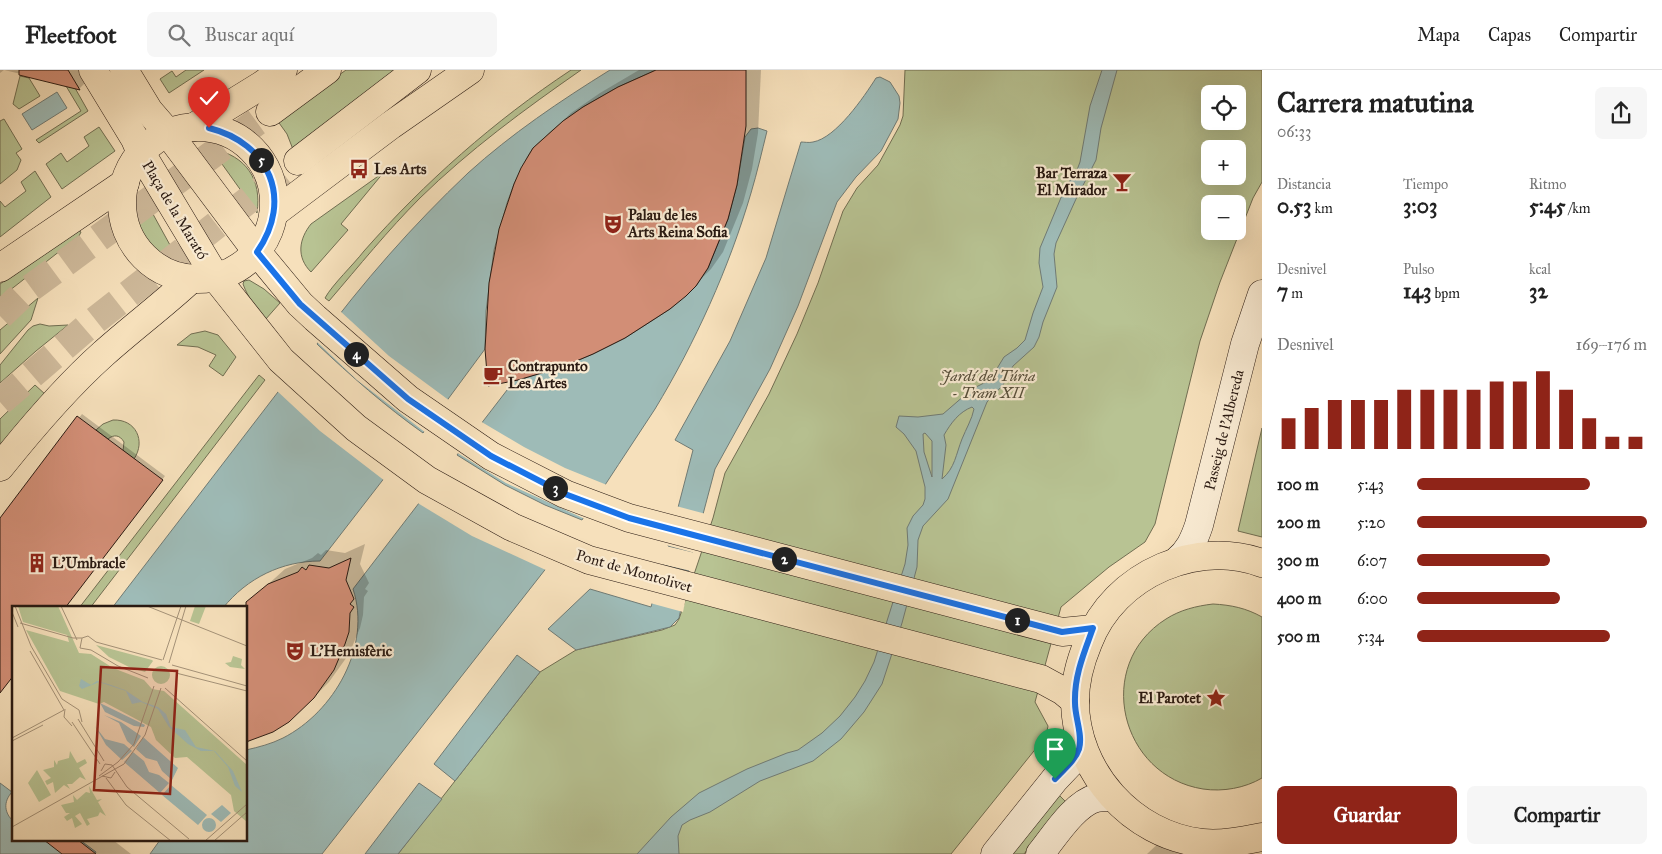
<!DOCTYPE html>
<html lang="es">
<meta charset="utf-8">
<style>
:root{--surface:#fff;--page:#f6f6f6;--text:#222;--muted:#767676;--line:#e0e0e0;--accent:#8f2418}
body{margin:0;font-family:"IM FELL Great Primer",serif;background:var(--page);color:var(--text);height:100vh;display:flex;flex-direction:column;font-size:19px;white-space:nowrap}
*{box-sizing:border-box;margin:0}
p{font-size:16px;color:var(--muted)}
.icon{flex:none;width:28px;height:28px;fill:none;stroke:currentColor;stroke-width:2;stroke-linecap:round;stroke-linejoin:round}
.map{position:relative;flex:1;overflow:hidden}
.side{display:flex;flex-direction:column;background:var(--surface);width:400px}
.side>*{flex:none}
.controls{position:absolute;left:1201px;top:15px;display:grid;gap:10px}
.controls a{display:grid;place-items:center;width:45px;height:45px;border-radius:8px;background:var(--surface);box-shadow:0 5px 20px #0002;font-size:25px}
.pin{position:absolute;display:grid;place-items:center;width:42px;height:42px;color:#fff;margin:-51px -21px;border-radius:50% 50% 50% 0;rotate:-45deg;box-shadow:0 0 5px #0007}
.pin .icon{rotate:45deg}
.km{position:absolute;width:25px;height:25px;margin:-12px;border-radius:50%;background:#222;color:#fff;font-size:14px;line-height:25px;text-align:center}
.round{display:grid;place-items:center;flex:none;width:52px;height:52px;border-radius:8px;background:var(--page)}
.head{display:flex;align-items:center;justify-content:space-between;height:85px;padding:0 15px}
h1{font-size:28px;font-weight:700;line-height:38px}
.stats{display:grid;grid-template-columns:repeat(3,1fr);gap:8px;height:85px;padding:5px 15px}
.stats div{display:grid;align-content:center}
.stats b{font-size:21px;font-weight:700}
.stats small{font-size:14px;font-weight:400}
.stats p{font-size:14px}
.chart{height:140px;padding:10px 15px}
.chart p{display:flex;justify-content:space-between}
.chart svg{width:100%;height:90px;margin-top:5px;stroke:var(--accent);stroke-width:6}
.primary-button{display:flex;gap:10px;margin-top:auto;padding:10px 15px}
.primary-button a{flex:1;height:58px;border-radius:8px;background:var(--accent);color:#fff;font-size:20px;font-weight:700;line-height:58px;text-align:center}
.primary-button a+a{background:var(--page);color:var(--text)}
ul{padding:0 15px;list-style:none;font-size:16px}
li{display:grid;grid-template-columns:80px 60px 1fr;align-items:center;height:38px}
li i{height:12px;border-radius:6px;background:var(--accent)}
header{display:flex;align-items:center;gap:30px;box-sizing:border-box;height:70px;padding:0 25px;background:var(--surface);border-bottom:1px solid var(--line)}
header strong{font-size:24px}
nav{display:flex;gap:28px;margin-inline-start:auto;font-size:18px}
.search{width:350px;height:45px;background:var(--page);display:flex;align-items:center;gap:12px;box-sizing:border-box;padding:0 18px;border-radius:8px;color:var(--muted);font-size:19px}
main{display:flex;flex:1;min-height:0}
.map>svg:first-child{display:block}
.green{fill:#b8c393;stroke:#716e52;fill-rule:evenodd}
.water{fill:#9ebbb7;stroke:#707b75;fill-rule:evenodd}
.pier{fill:#f6e0bb}
.shadow{fill:#0003}
.building{fill:#d28e76;stroke:#2a1a12}
.lines{fill:none;stroke-linecap:round;stroke-linejoin:round}
.highway-tunnel{stroke:#cdb899;stroke-width:28;stroke-dasharray:28 14;stroke-linecap:butt}
.secondary-casing{stroke:#2a1a12;stroke-width:29}
.primary-casing{stroke:#2a1a12;stroke-width:29}
.highway-casing{stroke:#2a1a12;stroke-width:29}
.secondary{stroke:#f9ebd3;stroke-width:28}
.primary{stroke:#f6e0bb;stroke-width:28}
.highway{stroke:#f6e0bb;stroke-width:28}
.route-casing{stroke:#fff;stroke-width:10}
.route{stroke:#1a73e8;stroke-width:6}
.labels{text-anchor:middle;stroke-width:4.5;stroke-linejoin:round;paint-order:stroke}
.poi-label{font-size:15px;font-weight:bold;fill:#2a1a12;stroke:#f9ebd3;text-anchor:start}
.street-label{font-size:15px;fill:#2a1a12;stroke:#f9ebd3}
.park-label{font-size:15px;font-style:italic;fill:#554d39;stroke:#f9ebd3}
.inset-road{fill:none;stroke:#a49177;stroke-width:1}
.view{fill:#8f2418;fill-opacity:0.15;stroke:#8f2418;stroke-width:2.5}
.inset-edge{fill:none;stroke:#2a1a12;stroke-width:2.5}
</style>
<header>
<strong>Fleetfoot</strong>
<div class="search"><svg class="icon" aria-label="search" viewBox="0 0 24 24"><circle cx="10" cy="10" r="6"/><path d="M15 15l6 6"/></svg>Buscar aquí</div>
<nav><a>Mapa</a><a>Capas</a><a>Compartir</a></nav>
</header>
<main>
<div class="map">
<svg width="1262" height="784" viewBox="0 0 1262 784">
<rect width="100%" height="100%" fill="#f6e0bb"/>
<filter id="stains"><feTurbulence type="fractalNoise" baseFrequency=".004" numOctaves="4"/><feColorMatrix values="0 0 0 0 .2 0 0 0 0 .09 0 0 0 0 .02 0 0 0 .5 -.17"/></filter>
<radialGradient id="worn" r=".72"><stop offset=".6" stop-color="#630" stop-opacity="0"/><stop offset="1" stop-color="#630" stop-opacity=".3"/></radialGradient>
<g class="green">
<polygon points="186,0 204,0 169,23 160,9 172,1 176,7"/>
<polygon points="346,0 399,0 294,82 287,64 277,50"/>
<path d="M 571,0 L 581,0 C 525,39 469,80 420,128 C 388,160 359,196 329,231 L 325,228 C 332,215 354,194 364,181 C 425,112 494,51 571,0 Z"/>
<path d="M 905,0 L 1262,0 L 1262,112 L 1253,128 L 1220,212 L 1200,271 L 1155,454 L 1145,472 L 1109,497 L 1061,537 L 1035,632 L 1048,656 L 1046,666 L 951,784 L 398,784 L 540,602 L 576,580 L 662,560 L 675,555 L 679,549 L 713,448 L 725,403 L 769,324 L 797,264 L 818,213 L 843,141 L 857,118 L 878,95 L 900,55 L 903,46 ZM 1210,24 L 1238,24 L 1238,51 L 1210,51 ZM 1210,79 L 1238,79 L 1238,106 L 1210,106 ZM 1210,134 L 1238,134 L 1238,161 L 1210,161 Z"/>
<polygon points="20,6 29,8 40,26 19,39 13,34"/>
<polygon points="66,16 75,18 88,41 39,73 36,70 81,41"/>
<polygon points="4,49 22,79 16,83 21,90 17,100 0,114 0,51"/>
<polygon points="99,57 115,81 62,119 46,94 61,83 67,92 89,76 84,67"/>
<path d="M 213,79 C 246,86 262,109 257,143 L 212,80 Z"/>
<polygon points="35,101 51,127 0,167 0,131 5,137 26,121 21,112"/>
<path d="M 384,102 L 341,154 L 348,160 L 311,202 C 296,187 299,169 311,154 Z"/>
<path d="M 140,125 L 143,126 L 181,195 L 179,196 C 152,187 127,156 140,125 Z"/>
<polygon points="78,160 81,162 79,166 0,228 0,214"/>
<path d="M 249,210 L 264,219 L 280,233 L 265,250 C 257,239 248,228 243,214 L 244,211 Z"/>
<polygon points="38,228 31,250 0,284 0,260"/>
<polygon points="40,254 49,256 68,255 36,281 0,313 0,295 28,260 33,256"/>
<polygon points="205,261 218,265 236,287 223,306 209,296 216,285 198,277 177,275 191,264"/>
<polygon points="259,305 265,310 90,538 79,538"/>
<polygon points="35,315 46,325 0,378 0,349"/>
<path d="M 113,350 C 136,349 146,371 134,389 L 123,381 L 124,372 C 120,365 114,364 108,369 L 96,360 L 103,354 Z"/>
<polygon points="1262,358 1262,467 1238,461"/>
<path d="M 1213,534 C 1231,535 1246,538 1262,547 L 1262,708 C 1245,718 1223,722 1203,719 C 1120,706 1093,595 1166,549 C 1180,540 1196,536 1213,534 Z"/>
<polygon points="1058,724 1066,732 1024,784 1010,784"/>
</g>
<g class="water">
<path d="M 610,0 L 656,0 L 618,17 L 583,37 L 555,58 L 533,78 L 528,86 L 514,114 L 507,133 L 494,180 L 486,241 L 485,279 L 423,363 C 385,336 351,306 317,274 C 362,213 413,155 468,103 C 511,64 560,31 610,0 Z"/>
<path d="M 1102,0 L 1117,0 L 1101,58 L 1096,90 L 1076,129 L 1056,173 L 1054,184 L 1057,217 L 1043,252 L 1039,267 L 1034,277 L 1013,296 L 1003,315 L 987,332 L 948,429 L 923,456 L 918,470 L 917,497 L 902,553 L 882,614 L 864,642 L 841,669 L 813,691 L 760,711 L 710,742 L 690,750 L 682,755 L 678,766 L 679,784 L 637,784 L 671,747 L 699,723 L 747,699 L 787,683 L 798,680 L 822,663 L 840,646 L 855,627 L 865,611 L 874,592 L 905,494 L 908,475 L 907,458 L 913,446 L 923,435 L 925,429 L 925,417 L 916,381 L 904,364 L 896,357 L 899,346 L 918,347 L 943,344 L 972,319 L 990,310 L 1004,287 L 1017,278 L 1025,270 L 1033,243 L 1043,217 L 1039,193 L 1040,178 L 1065,118 L 1077,100 L 1080,92 L 1090,36 ZM 972,337 L 974,339 C 972,349 966,359 962,369 C 956,384 955,398 942,409 L 946,375 L 944,365 C 951,353 959,342 972,337 ZM 925,363 L 932,371 L 932,407 L 924,382 L 923,364 Z"/>
<path d="M 880,7 L 890,12 L 899,26 L 900,33 L 898,49 L 881,81 L 856,107 L 837,132 L 798,236 L 770,299 L 715,399 L 693,482 L 668,476 L 693,380 L 675,370 L 730,271 L 766,188 L 801,72 C 804,72 809,73 813,72 C 836,68 864,27 876,8 Z"/>
<polygon points="57,22 67,38 32,60 22,44"/>
<path d="M 758,58 L 767,61 C 762,81 757,103 751,123 C 729,198 695,273 655,339 C 631,376 606,413 582,450 L 545,435 L 505,415 L 457,385 L 514,311 L 562,297 L 593,284 L 625,268 L 670,239 L 696,216 L 708,198 L 728,149 L 737,115 L 745,67 L 751,59 Z"/>
<path d="M 301,292 L 337,326 L 406,380 L 320,491 C 282,491 247,508 223,538 L 112,538 Z"/>
<path d="M 439,407 L 566,473 L 322,784 L 150,784 L 160,770 L 246,770 L 246,680 C 259,677 271,674 283,668 C 334,642 372,576 353,519 Z"/>
<polygon points="663,495 689,501 679,548 670,557 576,580 548,559 590,519 651,537"/>
<polygon points="517,585 540,602 455,711 434,694"/>
<path d="M 0,713 L 12,722 C 3,732 4,743 14,752 L 14,770 L 80,770 L 96,782 L 95,784 L 0,784 Z"/>
<polygon points="419,713 442,729 398,784 365,784"/>
</g>
<g class="pier">
<polygon points="339,240 389,286 450,331 426,363 357,310 316,271"/>
<polygon points="299,290 342,328 408,382 385,411 320,361 276,320"/>
<polygon points="480,351 524,377 565,398 607,415 585,449 506,413 456,382"/>
<polygon points="437,406 569,473 548,501 472,466 416,432"/>
<polygon points="676,436 706,444 695,483 666,475"/>
<polygon points="660,495 691,503 683,542 650,533"/>
</g>
<g class="shadow">
<polygon points="0,0 96,0 97,1 80,18 4,0 0,3"/>
<polygon points="639,0 761,0 758,63 752,99 743,133 723,182 711,199 685,225 486,279 487,241 495,180 550,63 571,43 600,23"/>
<polygon points="82,344 165,406 64,538 14,538 0,622 0,449"/>
<polygon points="365,474 360,494 369,513 365,519 368,521 364,527 363,545 360,558 349,584 329,612 313,628 247,673 246,538 242,538 285,499 312,488 318,483 321,485 326,480 345,483"/>
<polygon points="1164,768 1236,784 1147,784"/>
<polygon points="46,770 113,770 131,784 64,784"/>
</g>
<g class="building">
<polygon points="19,0 68,0 80,20 19,5"/>
<polygon points="656,0 746,0 746,56 737,115 728,149 708,198 696,216 686,226 670,239 625,268 593,284 562,297 518,310 488,316 485,279 489,213 499,159 514,114 521,98 533,78 563,51 583,37 618,17"/>
<polygon points="77,346 163,410 65,538 14,538 14,605 0,623 0,448"/>
<polygon points="351,488 346,510 354,529 350,534 354,537 350,543 349,562 345,574 334,600 314,628 289,652 273,662 246,672 246,532 268,514 298,502 302,497 306,500 309,495 329,498"/>
<polygon points="44,770 78,770 96,784 62,784"/>
</g>
<g class="lines">
<g class="highway-tunnel">
<polyline points="0,246 24,223 270,42"/>
<polyline points="0,332 93,252 298,91"/>
</g>
<defs>
<g id="secondary">
<path d="M 1177,491 C 1189,481 1194,470 1199,455 L 1245,274 L 1262,224"/>
<polyline points="995,784 1055,709 1073,690 1078,681 1080,670"/>
<path d="M 1040,784 C 1054,767 1074,734 1096,728 C 1101,727 1107,727 1112,727"/>
</g>
<g id="primary">
<polyline points="93,0 135,69 141,83 216,208 281,290 356,358 427,410 512,457 589,490 1041,609 1063,621 1075,631"/>
<polyline points="124,0 149,41 168,63 257,182 300,234 315,248 408,329 491,386 565,424 629,448 1062,562 1093,559"/>
<circle cx="198" cy="133" r="76"/>
<polyline points="194,57 262,15 283,0"/>
<polyline points="274,143 391,55 470,0"/>
<polyline points="0,198 125,113"/>
<path d="M 0,397 C 32,357 65,318 103,284 C 132,258 163,235 191,209"/>
<path d="M 1262,493 C 1229,481 1194,484 1163,497 C 1128,512 1101,539 1088,573 C 1080,592 1075,611 1075,631 C 1075,702 1132,765 1202,773 C 1222,775 1242,771 1262,767"/>
</g>
<g id="highway">
<polyline points="270,42 327,0"/>
<polyline points="298,91 417,0"/>
</g>
</defs>
<use href="#secondary" class="secondary-casing"/>
<use href="#primary" class="primary-casing"/>
<use href="#highway" class="highway-casing"/>
<use href="#secondary" class="secondary"/>
<use href="#primary" class="primary"/>
<use href="#highway" class="highway"/>
</g>
<g class="lines">
<defs>
<path id="route" d="M 209,58 C 269,73 294,129 257,182 L 300,234 L 408,329 L 491,386 L 565,424 L 629,448 L 1062,562 L 1093,558 C 1084,583 1074,606 1075,633 C 1075,648 1083,665 1079,679 C 1075,691 1063,700 1055,709"/>
</defs>
<use href="#route" class="route-casing"/>
<use href="#route" class="route"/>
</g>
<defs>
<symbol id="bus-bare" viewBox="-9 -9 18 18"><path d="M-5-6H5V4H4V6H2V4H-2V6H-4V4H-5ZM-3.5-4V0h7V-4ZM-3.5 1.2v1.5H-2V1.2ZM2 1.2v1.5H3.5V1.2Z" fill="#8f2418" stroke="#f9ebd3" stroke-width="2.5" paint-order="stroke"/></symbol>
<symbol id="bar-bare" viewBox="-9 -9 18 18"><path d="M-6-5H6L.8 .8V4.5H3.5V6h-7V4.5H-.8V.8Z" fill="#8f2418" stroke="#f9ebd3" stroke-width="2.5" paint-order="stroke"/></symbol>
<symbol id="theatre-bare" viewBox="-9 -9 18 18"><path d="M-5-5.5Q0-4 5-5.5V0Q5 5 0 6Q-5 5-5 0ZM-3.3-2.5H-1v1.5H-3.3ZM1-2.5H3.3v1.5H1ZM-2.8 1Q0 5.5 2.8 1Z" fill="#8f2418" stroke="#f9ebd3" stroke-width="2.5" paint-order="stroke"/></symbol>
<symbol id="cafe-bare" viewBox="-9 -9 18 18"><path d="M-5.5-4.5H6V0H3Q3 3.5 0 3.5H-2.5Q-5.5 3.5-5.5 0ZM3-3.2v2h1.7v-2ZM-6 4.5H4V6H-6Z" fill="#8f2418" stroke="#f9ebd3" stroke-width="2.5" paint-order="stroke"/></symbol>
<symbol id="building-bare" viewBox="-9 -9 18 18"><path d="M-4-6H4V6H1V3H-1V6H-4ZM-2.5-4.3h1.7v1.8h-1.7ZM.8-4.3h1.7v1.8H.8ZM-2.5-1h1.7V.8h-1.7ZM.8-1h1.7V.8H.8Z" fill="#8f2418" stroke="#f9ebd3" stroke-width="2.5" paint-order="stroke"/></symbol>
<symbol id="sight-bare" viewBox="-9 -9 18 18"><path d="M0-6L1.8-2.2L6-1.7L2.9 1.2L3.7 5.4L0 3.3L-3.7 5.4L-2.9 1.2L-6-1.7L-1.8-2.2Z" fill="#8f2418" stroke="#f9ebd3" stroke-width="2.5" paint-order="stroke"/></symbol>
</defs>
<g fill-rule="evenodd">
<use href="#bus-bare" x="345" y="85" width="28" height="28"/>
<use href="#bar-bare" x="1108" y="98" width="28" height="28"/>
<use href="#theatre-bare" x="599" y="140" width="28" height="28"/>
<use href="#cafe-bare" x="479" y="291" width="28" height="28"/>
<use href="#building-bare" x="23" y="479" width="28" height="28"/>
<use href="#theatre-bare" x="281" y="567" width="28" height="28"/>
<use href="#sight-bare" x="1202" y="614" width="28" height="28"/>
</g>
<g class="labels">
<g class="poi-label">
<text x="374" y="104">Les Arts</text>
<text x="1107" y="108" text-anchor="end">Bar Terraza<tspan x="1107" dy="17">El Mirador</tspan></text>
<text x="628" y="150">Palau de les<tspan x="628" dy="17">Arts Reina Sofia</tspan></text>
<text x="508" y="301">Contrapunto<tspan x="508" dy="17">Les Artes</tspan></text>
<text x="52" y="498">L'Umbracle</text>
<text x="310" y="586">L'Hemisfèric</text>
<text x="1201" y="633" text-anchor="end">El Parotet</text>
</g>
<g class="street-label">
<text transform="translate(175 140) rotate(59)" y="5">Plaça de la Marató</text>
<text transform="translate(1224 360) rotate(-76)" y="5">Passeig de l'Albereda</text>
<text transform="translate(634 501) rotate(16)" y="5">Pont de Montolivet</text>
</g>
<g class="park-label">
<text x="988" y="311">Jardí del Túria<tspan x="988" dy="17">- Tram XII</tspan></text>
</g>
</g>
<g transform="translate(12 536)">
<rect width="235" height="235" fill="#f6e0bb"/>
<path d="M 6,0 L 46,0 L 67,47 L 79,48 L 101,62 L 132,74 L 140,83 L 152,85 L 235,159 L 235,216 L 222,205 L 219,189 L 175,151 L 163,152 L 144,134 L 139,121 L 92,96 L 87,98 L 48,85 L 14,24 L 57,36 L 55,29 L 11,16 ZM 183,0 L 194,0 L 187,18 L 178,15 ZM 84,39 L 140,54 L 141,55 L 133,66 L 119,62 L 97,51 ZM 221,50 L 230,53 L 229,59 L 233,63 L 218,61 L 213,57 L 219,56 ZM140 69a9 9 0 1 1 18 0a9 9 0 1 1-18 0ZM 58,145 L 65,157 L 73,153 L 75,157 L 67,162 L 74,174 L 68,171 L 60,178 L 55,178 L 58,183 L 52,179 L 43,187 L 41,176 L 35,179 L 33,175 L 39,172 L 31,164 L 42,161 L 42,154 L 45,159 L 46,155 L 57,152 ZM 25,164 L 39,189 L 27,196 L 16,177 ZM 77,180 L 85,194 L 90,193 L 86,196 L 94,210 L 88,206 L 86,210 L 75,213 L 78,218 L 75,220 L 68,207 L 63,210 L 70,218 L 63,222 L 60,212 L 55,215 L 52,211 L 58,207 L 54,207 L 49,199 L 62,196 L 61,189 L 65,194 L 74,186 L 78,187 Z" fill="#b8c393"/>
<path d="M 69,73 L 79,79 L 85,75 L 96,78 L 113,84 L 131,96 L 146,101 L 154,108 L 159,121 L 173,124 L 184,141 L 203,145 L 221,165 L 230,186 L 223,180 L 216,161 L 202,145 L 189,145 L 176,138 L 157,121 L 146,103 L 129,96 L 120,98 L 114,85 L 87,76 L 70,83 L 67,80 ZM 88,97 L 133,119 L 132,121 L 122,120 L 93,106 ZM 92,109 L 109,116 L 129,130 L 122,141 L 115,135 L 107,117 ZM 83,120 L 93,133 L 112,138 L 120,145 L 110,154 L 94,139 ZM 131,131 L 166,162 L 160,174 L 150,165 L 145,155 L 134,152 L 124,143 ZM 121,146 L 132,155 L 137,166 L 147,169 L 157,177 L 148,187 L 112,156 ZM 159,179 L 195,209 L 186,219 L 150,189 ZM 210,199 L 219,207 L 209,216 L 199,208 ZM190 219a7 7 0 1 1 14 0a7 7 0 1 1-14 0Z" fill="#9ebbb7"/>
<path class="inset-road" d="M 3,0 L 19,40 L 50,93 L 67,104 L 70,116M 49,0 L 65,34M 135,0 L 235,40M 0,6 L 6,21M 8,17 L 61,32 L 70,32M 79,44 L 68,42 L 70,32 L 76,30 L 84,36 L 150,54M 79,44 L 106,60 L 136,72M 18,45 L 52,104M 151,54 L 169,0M 157,57 L 174,0M 160,59 L 235,80M 164,67 L 235,85M 153,82 L 235,155M 53,103 L 52,111 L 60,120M 66,113 L 92,155M 60,116 L 88,158M 0,132 L 52,104M 0,135 L 31,119M 89,165 L 93,158 L 100,159 L 115,181 L 177,233M 87,170 L 106,156 L 122,138 L 142,80M 90,170 L 99,172 L 103,166M 94,172 L 114,199 L 159,235M 0,221 L 112,158 L 133,129 L 149,82M 193,235 L 235,198M 202,235 L 235,206"/>
<path class="view" d="M 89,61 L 165,65 L 158,188 L 82,184 Z"/>
<rect width="235" height="235" class="inset-edge"/>
</g>
<rect width="100%" height="100%" filter="url(#stains)"/>
<rect width="100%" height="100%" fill="url(#worn)"/>
</svg>
<div class="controls">
<a><svg class="icon" aria-label="locate" viewBox="0 0 24 24"><circle cx="12" cy="12" r="6"/><path d="M12 2v4M12 18v4M2 12h4M18 12h4"/></svg></a>
<a>+</a>
<a>−</a>
</div>
<div class="pin" style="left:1055px;top:709px;background:#1e9e55"><svg class="icon" aria-label="arrive" viewBox="0 0 24 24"><path d="M6 21V4h12l-3 4 3 4H6"/></svg></div>
<div class="pin" style="left:209px;top:58px;background:#d93025"><svg class="icon" aria-label="check" viewBox="0 0 24 24"><path d="M5 12l5 5 9-10"/></svg></div>
<b class="km" style="left:1017px;top:550px">1</b>
<b class="km" style="left:784px;top:489px">2</b>
<b class="km" style="left:555px;top:418px">3</b>
<b class="km" style="left:356px;top:284px">4</b>
<b class="km" style="left:261px;top:90px">5</b>
</div>
<section class="side">
<div class="head"><div><h1>Carrera matutina</h1><p>06:33</p></div><a class="round"><svg class="icon" aria-label="share" viewBox="0 0 24 24"><path d="M12 15V3M7 8l5-5 5 5M5 13v7h14v-7"/></svg></a></div>
<div class="stats">
<div><p>Distancia</p><b>0.53<small> km</small></b></div>
<div><p>Tiempo</p><b>3:03</b></div>
<div><p>Ritmo</p><b>5:45<small> /km</small></b></div>
</div>
<div class="stats">
<div><p>Desnivel</p><b>7<small> m</small></b></div>
<div><p>Pulso</p><b>143<small> bpm</small></b></div>
<div><p>kcal</p><b>32</b></div>
</div>
<div class="chart"><p><span>Desnivel</span>169–176 m</p>
<svg viewBox="0 0 160 44" preserveAspectRatio="none"><path d="M5 44V29M15 44V24M25 44V20M35 44V20M45 44V20M55 44V15M65 44V15M75 44V15M85 44V15M95 44V11M105 44V11M115 44V6M125 44V15M135 44V29M145 44V38M155 44V38"/></svg>
</div>
<ul>
<li><b>100 m</b>5:43<i style="width:75%"></i></li>
<li><b>200 m</b>5:20<i style="width:100%"></i></li>
<li><b>300 m</b>6:07<i style="width:58%"></i></li>
<li><b>400 m</b>6:00<i style="width:62%"></i></li>
<li><b>500 m</b>5:34<i style="width:84%"></i></li>
</ul>
<div class="primary-button"><a>Guardar</a><a>Compartir</a></div>
</section>
</main>
